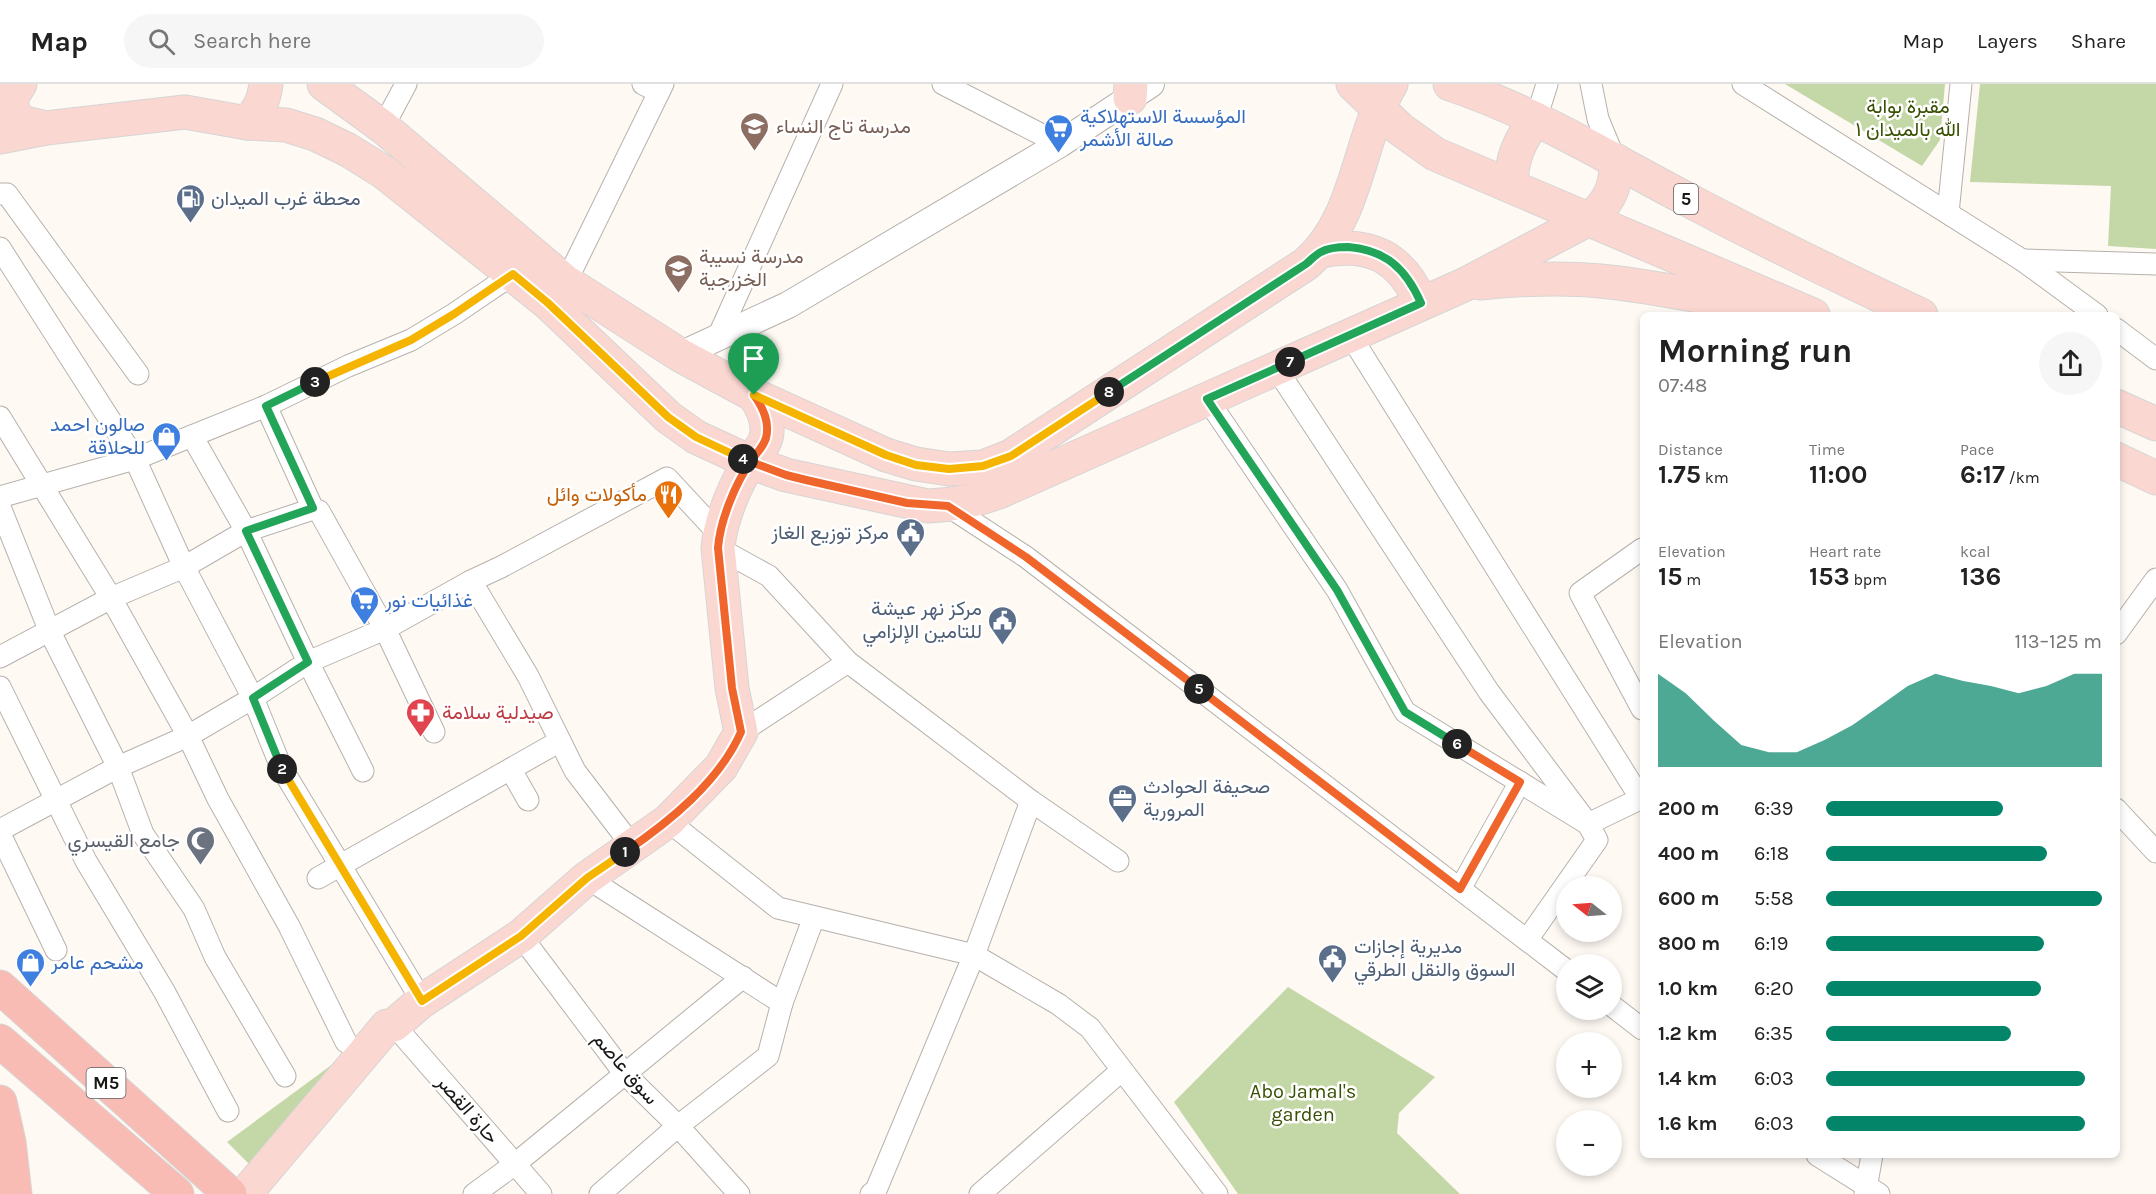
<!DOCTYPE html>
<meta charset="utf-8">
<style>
:root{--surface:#fff;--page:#f6f6f6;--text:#222;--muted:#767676;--line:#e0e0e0;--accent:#028568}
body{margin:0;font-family:Karla,Vazirmatn,sans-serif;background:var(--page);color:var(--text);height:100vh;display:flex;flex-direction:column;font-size:22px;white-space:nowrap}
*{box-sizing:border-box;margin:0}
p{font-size:20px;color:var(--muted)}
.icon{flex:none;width:33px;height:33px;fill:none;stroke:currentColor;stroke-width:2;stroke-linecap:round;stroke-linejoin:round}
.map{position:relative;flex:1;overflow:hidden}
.panel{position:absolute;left:1640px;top:228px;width:480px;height:846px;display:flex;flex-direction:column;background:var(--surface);border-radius:9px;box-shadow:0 3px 9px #0003}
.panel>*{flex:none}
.needle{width:39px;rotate:287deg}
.buttons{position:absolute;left:1556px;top:792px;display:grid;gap:12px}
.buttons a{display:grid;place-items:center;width:66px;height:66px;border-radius:50%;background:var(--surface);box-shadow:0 3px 9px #0003;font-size:30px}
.pin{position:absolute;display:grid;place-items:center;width:51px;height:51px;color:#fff;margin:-62px -26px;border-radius:50% 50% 50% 0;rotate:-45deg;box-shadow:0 0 6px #0007}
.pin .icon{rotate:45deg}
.km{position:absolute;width:30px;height:30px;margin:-15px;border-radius:50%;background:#222;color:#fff;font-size:16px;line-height:30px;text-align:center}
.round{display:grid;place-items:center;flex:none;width:63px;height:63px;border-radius:32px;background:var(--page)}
.overview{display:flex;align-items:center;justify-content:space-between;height:102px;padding:0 18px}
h1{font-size:33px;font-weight:700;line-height:45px}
.stats{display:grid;grid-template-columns:repeat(3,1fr);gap:9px;height:102px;padding:6px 18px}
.stats div{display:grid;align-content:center}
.stats b{font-size:26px;font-weight:700}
.stats small{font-size:16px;font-weight:400}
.stats p{font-size:16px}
.chart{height:168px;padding:12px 18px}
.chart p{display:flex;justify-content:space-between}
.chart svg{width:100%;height:108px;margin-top:6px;fill:var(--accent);opacity:.7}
ul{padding:0 18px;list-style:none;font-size:20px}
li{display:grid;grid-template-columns:96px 72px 1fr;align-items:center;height:45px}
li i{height:15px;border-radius:8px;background:var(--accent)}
header{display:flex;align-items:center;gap:36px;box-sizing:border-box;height:84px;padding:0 30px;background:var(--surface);border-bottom:2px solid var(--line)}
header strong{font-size:28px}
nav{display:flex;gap:33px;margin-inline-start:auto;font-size:21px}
.search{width:420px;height:54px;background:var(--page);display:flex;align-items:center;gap:15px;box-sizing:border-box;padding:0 21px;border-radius:33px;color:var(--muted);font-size:22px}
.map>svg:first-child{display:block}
.green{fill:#c4d8a7}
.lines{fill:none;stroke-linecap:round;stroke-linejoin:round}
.minor-casing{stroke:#b6b1ac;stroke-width:23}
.tertiary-casing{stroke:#b6b1ac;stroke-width:28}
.primary-casing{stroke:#d6d5d5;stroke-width:35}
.motorway-casing{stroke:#d6d5d5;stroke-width:35}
.minor{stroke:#fff;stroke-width:21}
.tertiary{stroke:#fff;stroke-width:26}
.primary{stroke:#fbd7d2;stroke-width:33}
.motorway{stroke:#f9bcb4;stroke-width:33}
.split-1-casing{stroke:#fff;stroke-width:12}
.split-2-casing{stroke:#fff;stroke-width:12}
.split-3-casing{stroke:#fff;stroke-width:12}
.split-4-casing{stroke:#fff;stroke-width:12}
.split-5-casing{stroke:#fff;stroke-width:12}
.split-6-casing{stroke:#fff;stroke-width:12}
.split-7-casing{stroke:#fff;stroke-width:12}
.split-8-casing{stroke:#fff;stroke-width:12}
.split-9-casing{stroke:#fff;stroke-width:12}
.split-1{stroke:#f0652b;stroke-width:8}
.split-2{stroke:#f5b400;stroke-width:8}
.split-3{stroke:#22a559;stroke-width:8}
.split-4{stroke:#f5b400;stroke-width:8}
.split-5{stroke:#f0652b;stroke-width:8}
.split-6{stroke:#f0652b;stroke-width:8}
.split-7{stroke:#22a559;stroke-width:8}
.split-8{stroke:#22a559;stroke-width:8}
.split-9{stroke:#f5b400;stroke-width:8}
.labels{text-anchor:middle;stroke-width:5;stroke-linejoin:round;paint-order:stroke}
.shield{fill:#fff;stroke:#5f5d5c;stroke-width:1.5}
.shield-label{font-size:18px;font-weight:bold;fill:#1a1816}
.park-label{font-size:20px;fill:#395002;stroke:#fff}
.shop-label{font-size:20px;fill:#366cbe;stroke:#fff;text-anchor:start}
.education-label{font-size:20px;fill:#785e54;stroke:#fff;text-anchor:start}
.service-label{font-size:20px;fill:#4e5e75;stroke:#fff;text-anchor:start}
.food-label{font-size:20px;fill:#c56008;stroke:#fff;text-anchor:end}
.health-label{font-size:20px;fill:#be3a42;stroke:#fff;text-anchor:start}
.worship-label{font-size:20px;fill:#5b616d;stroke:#fff;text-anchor:end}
.street-label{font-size:20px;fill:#1a1816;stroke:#fff}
</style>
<header>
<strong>Map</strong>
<div class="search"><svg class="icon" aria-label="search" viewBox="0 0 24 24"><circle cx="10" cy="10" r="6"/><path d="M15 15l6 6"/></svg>Search here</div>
<nav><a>Map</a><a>Layers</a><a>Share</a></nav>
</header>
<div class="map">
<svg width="2156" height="1110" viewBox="0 0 2156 1110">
<rect width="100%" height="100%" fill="#fef9f3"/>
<g class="green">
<polygon points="1785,0 1945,0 1940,56 1922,82"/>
<polygon points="1980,0 2156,0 2156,165 2108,162 2111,102 1970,98"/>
<polygon points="1288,903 1435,993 1399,1029 1397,1049 1460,1110 1238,1110 1174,1018"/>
<polygon points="341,974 253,1084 227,1058"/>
</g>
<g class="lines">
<defs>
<g id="minor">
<polyline points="643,0 659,8"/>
<polyline points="943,0 1060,60"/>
<polyline points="1591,0 1598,35 1615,76"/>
<polyline points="1743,0 2022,176 2097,231"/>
<polyline points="1536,35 1547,0"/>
<polyline points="383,43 406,0"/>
<polyline points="0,110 7,110 138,290"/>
<polyline points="1948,129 1961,0"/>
<polyline points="0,164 135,375 184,483 253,614 281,683 422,917"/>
<polyline points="2022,176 2156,180"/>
<polyline points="566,198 663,0"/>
<polyline points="2116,245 2156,275"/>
<polyline points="1350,251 1641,715"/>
<polyline points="718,253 832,0"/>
<polyline points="1276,284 1489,608 1588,740 1642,714"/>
<polyline points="1207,315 1337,506 1405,628 1588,740 1597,756 1527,856"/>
<polyline points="266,322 313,425 319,427 385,545 434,648"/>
<polyline points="0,333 111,514 188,652 218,715 289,842 346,958"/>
<polyline points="192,352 246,447 308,578 363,687"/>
<polyline points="0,413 135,375 266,322 348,282 411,256 454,230 513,190"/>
<polyline points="948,422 1026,473 1566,886"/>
<polyline points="0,423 50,548 118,683 143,750 194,825 215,873 285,992"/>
<polyline points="718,464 769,492 848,578 741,648"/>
<polyline points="1642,465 1580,509 1642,625"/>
<polyline points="471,497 528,592 575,687 633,763"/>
<polyline points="2116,550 2156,495"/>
<polyline points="0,573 111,514 184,483 246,447 313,425"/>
<polyline points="848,578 1031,717 1118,777"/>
<polyline points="0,603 86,777 164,907 228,1027"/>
<polyline points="511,686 528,716"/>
<polyline points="2116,725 2156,768"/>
<polyline points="668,737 778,824 974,871 1058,920 1090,944 1217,1110"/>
<polyline points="0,746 118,683 188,652 253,614 308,578 385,545 471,497 501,483 667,394 719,450"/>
<polyline points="0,750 56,866"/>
<polyline points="318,794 560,657"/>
<polyline points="587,794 782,919"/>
<polyline points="1460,805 1520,698"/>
<polyline points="521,852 624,989 678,1042 739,1110"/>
<polyline points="1611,921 1642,945"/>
<polyline points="394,941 541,1110"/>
<polyline points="1817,1071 1879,1110"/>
<polyline points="474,1110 515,1080 743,893"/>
<polyline points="600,1110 678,1042 768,972 782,919 814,833"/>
<polyline points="871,1110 876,1106 974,871 1031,717"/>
<polyline points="980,1110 1121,987"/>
<polyline points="1865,1110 1872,1071"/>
</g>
<polyline id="tertiary" points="680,271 788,221 1060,60 1151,0"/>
<g id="primary">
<polyline points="20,0 10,16 17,37 46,44"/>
<path d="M 324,0 L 383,43 L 566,198 L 680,271 L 754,311 L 886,371 L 916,380 L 949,385 L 983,383 L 1011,372 L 1306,180 C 1359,134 1357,57 1391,0"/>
<polyline points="1353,0 1400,45 1435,70 1813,231"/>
<path d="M 1450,0 C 1537,29 1615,78 1696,120 C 1770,159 1846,196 1921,231"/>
<polyline points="1130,14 1131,0"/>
<path d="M 247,39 C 259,26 264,17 266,0"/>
<path d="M 0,53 L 46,44 L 185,28 L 247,39 L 286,41 L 315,50 L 348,66 L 385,89 L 548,219 L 668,333 L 696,353 L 750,378 L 786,391 L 928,422 C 954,421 976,417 1001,407 L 1466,200 L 1589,135 C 1609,119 1618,101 1615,76"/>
<path d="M 1511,102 C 1511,75 1520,55 1536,35"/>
<path d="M 1321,167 C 1370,157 1401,173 1421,219"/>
<path d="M 1480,199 C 1520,195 1560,193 1600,197 C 1655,202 1710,215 1765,224"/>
<polyline points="2116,322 2156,340"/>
<polyline points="2116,375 2156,394"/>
<path d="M 245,1110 L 387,942 L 394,941 L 422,917 L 521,852 L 587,794 L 668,737 L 721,683 L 741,648 L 732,604 L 718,464 C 720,437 735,399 751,377 C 756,369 763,364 766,354 C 770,338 763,324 754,311"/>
</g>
<g id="motorway">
<polyline points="0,903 230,1110"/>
<polyline points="0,957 177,1110"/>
<polyline points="0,1018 9,1058 15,1110"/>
</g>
</defs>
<use href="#minor" class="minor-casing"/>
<use href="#tertiary" class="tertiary-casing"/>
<use href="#primary" class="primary-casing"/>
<use href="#motorway" class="motorway-casing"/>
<use href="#minor" class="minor"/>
<use href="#tertiary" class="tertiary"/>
<use href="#primary" class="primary"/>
<use href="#motorway" class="motorway"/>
</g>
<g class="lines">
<defs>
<path id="split-1" d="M 625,768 C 669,738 719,698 741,648 L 732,604 L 718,464 C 720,437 735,400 751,377 C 756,369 763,364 766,354 C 770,338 763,324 754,311"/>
<polyline id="split-2" points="282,685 422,917 521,852 587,794 625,768"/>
<polyline id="split-3" points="282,685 253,614 308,578 246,447 313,424 266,322 315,298"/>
<polyline id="split-4" points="315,298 411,256 454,230 513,190 548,219 668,333 696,353 743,375"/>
<polyline id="split-5" points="743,375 786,391 806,396 907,419 948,422 1026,473 1199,605"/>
<polyline id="split-6" points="1199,605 1460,805 1520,698 1457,660"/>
<polyline id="split-7" points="1290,278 1207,315 1337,506 1405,628 1457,660"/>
<path id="split-8" d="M 1109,308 L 1306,180 C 1311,176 1315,171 1321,168 C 1328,164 1340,163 1348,163 C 1386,166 1406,185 1421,219 L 1290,278"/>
<polyline id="split-9" points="754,311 886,371 916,381 949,385 983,382 1011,372 1109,308"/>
</defs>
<use href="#split-1" class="split-1-casing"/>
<use href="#split-2" class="split-2-casing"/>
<use href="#split-3" class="split-3-casing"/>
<use href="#split-4" class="split-4-casing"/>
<use href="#split-5" class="split-5-casing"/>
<use href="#split-6" class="split-6-casing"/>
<use href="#split-7" class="split-7-casing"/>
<use href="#split-8" class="split-8-casing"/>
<use href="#split-9" class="split-9-casing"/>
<use href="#split-1" class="split-1"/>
<use href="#split-2" class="split-2"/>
<use href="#split-3" class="split-3"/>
<use href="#split-4" class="split-4"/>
<use href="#split-5" class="split-5"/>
<use href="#split-6" class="split-6"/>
<use href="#split-7" class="split-7"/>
<use href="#split-8" class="split-8"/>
<use href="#split-9" class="split-9"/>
</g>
<defs>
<symbol id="school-pin" viewBox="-11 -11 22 30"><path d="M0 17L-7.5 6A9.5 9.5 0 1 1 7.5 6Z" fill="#8d6e63" stroke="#fff"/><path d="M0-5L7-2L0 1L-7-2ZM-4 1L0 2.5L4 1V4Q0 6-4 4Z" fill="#fff"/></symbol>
<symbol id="supermarket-pin" viewBox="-11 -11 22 30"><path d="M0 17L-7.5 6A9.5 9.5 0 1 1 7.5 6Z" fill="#3f7fe0" stroke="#fff"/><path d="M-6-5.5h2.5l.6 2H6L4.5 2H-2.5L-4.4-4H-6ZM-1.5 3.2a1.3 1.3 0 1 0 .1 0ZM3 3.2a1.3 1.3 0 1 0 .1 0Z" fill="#fff"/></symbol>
<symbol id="fuel-pin" viewBox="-11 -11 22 30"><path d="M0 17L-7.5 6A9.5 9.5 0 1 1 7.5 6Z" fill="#5c6f8a" stroke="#fff"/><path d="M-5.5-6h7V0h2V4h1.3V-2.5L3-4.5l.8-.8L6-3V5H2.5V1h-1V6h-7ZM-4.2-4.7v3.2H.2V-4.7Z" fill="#fff"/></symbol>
<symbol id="shop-pin" viewBox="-11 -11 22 30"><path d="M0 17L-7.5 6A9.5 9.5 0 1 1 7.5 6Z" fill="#3f7fe0" stroke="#fff"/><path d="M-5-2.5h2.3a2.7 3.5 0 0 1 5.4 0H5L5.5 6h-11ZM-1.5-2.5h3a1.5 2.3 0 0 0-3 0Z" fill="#fff"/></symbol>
<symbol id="restaurant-pin" viewBox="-11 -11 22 30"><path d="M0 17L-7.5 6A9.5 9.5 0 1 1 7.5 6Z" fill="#e8710a" stroke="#fff"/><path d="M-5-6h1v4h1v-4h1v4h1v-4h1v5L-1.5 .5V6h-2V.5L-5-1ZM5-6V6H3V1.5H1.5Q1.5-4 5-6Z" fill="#fff"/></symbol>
<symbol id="civic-pin" viewBox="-11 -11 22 30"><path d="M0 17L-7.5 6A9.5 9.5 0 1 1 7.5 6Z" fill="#5c6f8a" stroke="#fff"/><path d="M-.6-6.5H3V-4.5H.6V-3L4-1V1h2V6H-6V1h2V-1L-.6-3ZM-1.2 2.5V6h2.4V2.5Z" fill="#fff"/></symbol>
<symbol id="pharmacy-pin" viewBox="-11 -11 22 30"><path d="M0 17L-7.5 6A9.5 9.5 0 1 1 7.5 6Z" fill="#e0444e" stroke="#fff"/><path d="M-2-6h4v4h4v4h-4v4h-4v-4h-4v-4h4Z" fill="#fff"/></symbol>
<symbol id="office-pin" viewBox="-11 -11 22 30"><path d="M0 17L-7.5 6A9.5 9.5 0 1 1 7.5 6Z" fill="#5c6f8a" stroke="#fff"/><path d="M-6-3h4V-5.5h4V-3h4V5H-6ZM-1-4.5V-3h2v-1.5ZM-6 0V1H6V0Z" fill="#fff"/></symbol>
<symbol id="mosque-pin" viewBox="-11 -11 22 30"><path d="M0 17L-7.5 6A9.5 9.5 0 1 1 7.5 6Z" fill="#6b7280" stroke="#fff"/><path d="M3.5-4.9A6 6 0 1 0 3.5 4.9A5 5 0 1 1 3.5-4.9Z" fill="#fff"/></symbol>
</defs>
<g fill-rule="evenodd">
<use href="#school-pin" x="738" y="26" width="33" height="45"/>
<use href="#supermarket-pin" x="1042" y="28" width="33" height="45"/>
<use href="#fuel-pin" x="174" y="98" width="33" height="45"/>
<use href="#school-pin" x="662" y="168" width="33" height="45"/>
<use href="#shop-pin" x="150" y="336" width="33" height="45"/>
<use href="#restaurant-pin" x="652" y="394" width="33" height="45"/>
<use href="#civic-pin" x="894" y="432" width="33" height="45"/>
<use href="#supermarket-pin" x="348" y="500" width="33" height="45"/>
<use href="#civic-pin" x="986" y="520" width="33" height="45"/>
<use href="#pharmacy-pin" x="404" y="612" width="33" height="45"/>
<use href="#office-pin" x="1106" y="698" width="33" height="45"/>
<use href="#mosque-pin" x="184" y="740" width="33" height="45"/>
<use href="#civic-pin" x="1316" y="858" width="33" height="45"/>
<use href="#shop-pin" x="14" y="862" width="33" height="45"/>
</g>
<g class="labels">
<g class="shield">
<rect x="1674" y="100" width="24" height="30" rx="4.5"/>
<rect x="86.5" y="984" width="39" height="30" rx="4.5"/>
</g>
<g class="shield-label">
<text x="1686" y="121">5</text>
<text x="106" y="1005">M5</text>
</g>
<g class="park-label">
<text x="1908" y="29">مقبرة بوابة<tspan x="1908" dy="23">الله بالميدان ١</tspan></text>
<text x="1303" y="1014">Abo Jamal's<tspan x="1303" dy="23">garden</tspan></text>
</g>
<g class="shop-label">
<text x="1080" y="39">المؤسسة الاستهلاكية<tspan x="1080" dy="23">صالة الأشمر</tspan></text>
<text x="145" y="347" text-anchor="end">صالون احمد<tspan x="145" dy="23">للحلاقة</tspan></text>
<text x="385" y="523">غذائيات نور</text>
<text x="51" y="885">مشحم عامر</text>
</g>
<g class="education-label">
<text x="776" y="49">مدرسة تاج النساء</text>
<text x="699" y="179">مدرسة نسيبة<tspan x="699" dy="23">الخزرجية</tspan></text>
</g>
<g class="service-label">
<text x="211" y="121">محطة غرب الميدان</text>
<text x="889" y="455" text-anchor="end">مركز توزيع الغاز</text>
<text x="982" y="531" text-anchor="end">مركز نهر عيشة<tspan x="982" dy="23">للتامين الإلزامي</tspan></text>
<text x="1143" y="709">صحيفة الحوادث<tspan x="1143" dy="23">المرورية</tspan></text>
<text x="1354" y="869">مديرية إجازات<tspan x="1354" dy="23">السوق والنقل الطرقي</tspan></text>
</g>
<g class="food-label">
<text x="647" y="417">مأكولات وائل</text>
</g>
<g class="health-label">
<text x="442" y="635">صيدلية سلامة</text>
</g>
<g class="worship-label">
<text x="180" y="763">جامع القيسري</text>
</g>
<g class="street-label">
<text transform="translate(626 984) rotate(49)" y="7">سوق عاصم</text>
<text transform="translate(468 1025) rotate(49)" y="7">حارة القصر</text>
</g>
</g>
</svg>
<div class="buttons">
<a><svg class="needle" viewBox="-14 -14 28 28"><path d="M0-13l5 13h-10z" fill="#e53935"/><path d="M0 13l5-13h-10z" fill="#767676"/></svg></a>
<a><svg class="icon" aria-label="layers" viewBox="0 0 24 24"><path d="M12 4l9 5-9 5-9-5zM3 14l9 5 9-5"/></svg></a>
<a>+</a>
<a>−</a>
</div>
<div class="pin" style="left:754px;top:311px;background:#1e9e55"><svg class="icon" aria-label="arrive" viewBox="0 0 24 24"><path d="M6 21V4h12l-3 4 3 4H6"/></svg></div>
<b class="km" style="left:625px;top:768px">1</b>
<b class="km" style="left:282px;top:685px">2</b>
<b class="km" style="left:315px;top:298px">3</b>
<b class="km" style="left:743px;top:375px">4</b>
<b class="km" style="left:1199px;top:605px">5</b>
<b class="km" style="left:1457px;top:660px">6</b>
<b class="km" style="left:1290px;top:278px">7</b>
<b class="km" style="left:1109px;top:308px">8</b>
<section class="panel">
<div class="overview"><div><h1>Morning run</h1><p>07:48</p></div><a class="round"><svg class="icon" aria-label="share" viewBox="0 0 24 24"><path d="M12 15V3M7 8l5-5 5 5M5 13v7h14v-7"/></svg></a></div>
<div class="stats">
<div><p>Distance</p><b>1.75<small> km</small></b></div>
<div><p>Time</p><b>11:00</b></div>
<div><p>Pace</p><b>6:17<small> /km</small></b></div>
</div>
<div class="stats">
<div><p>Elevation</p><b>15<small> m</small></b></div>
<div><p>Heart rate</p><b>153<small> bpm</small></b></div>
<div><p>kcal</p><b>136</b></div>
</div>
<div class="chart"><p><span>Elevation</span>113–125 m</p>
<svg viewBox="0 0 160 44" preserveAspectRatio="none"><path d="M0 44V6L10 14L20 25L30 35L40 38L50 38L60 33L70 27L80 19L90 11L100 6L110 9L120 11L130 14L140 11L150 6L160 6V44z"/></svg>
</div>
<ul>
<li><b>200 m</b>6:39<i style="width:64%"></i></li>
<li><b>400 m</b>6:18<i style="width:80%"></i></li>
<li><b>600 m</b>5:58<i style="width:100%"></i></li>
<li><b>800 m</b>6:19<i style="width:79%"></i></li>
<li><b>1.0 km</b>6:20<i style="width:78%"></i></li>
<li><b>1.2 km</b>6:35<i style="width:67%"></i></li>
<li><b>1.4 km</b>6:03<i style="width:94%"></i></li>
<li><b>1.6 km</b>6:03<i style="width:94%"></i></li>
</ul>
</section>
</div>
